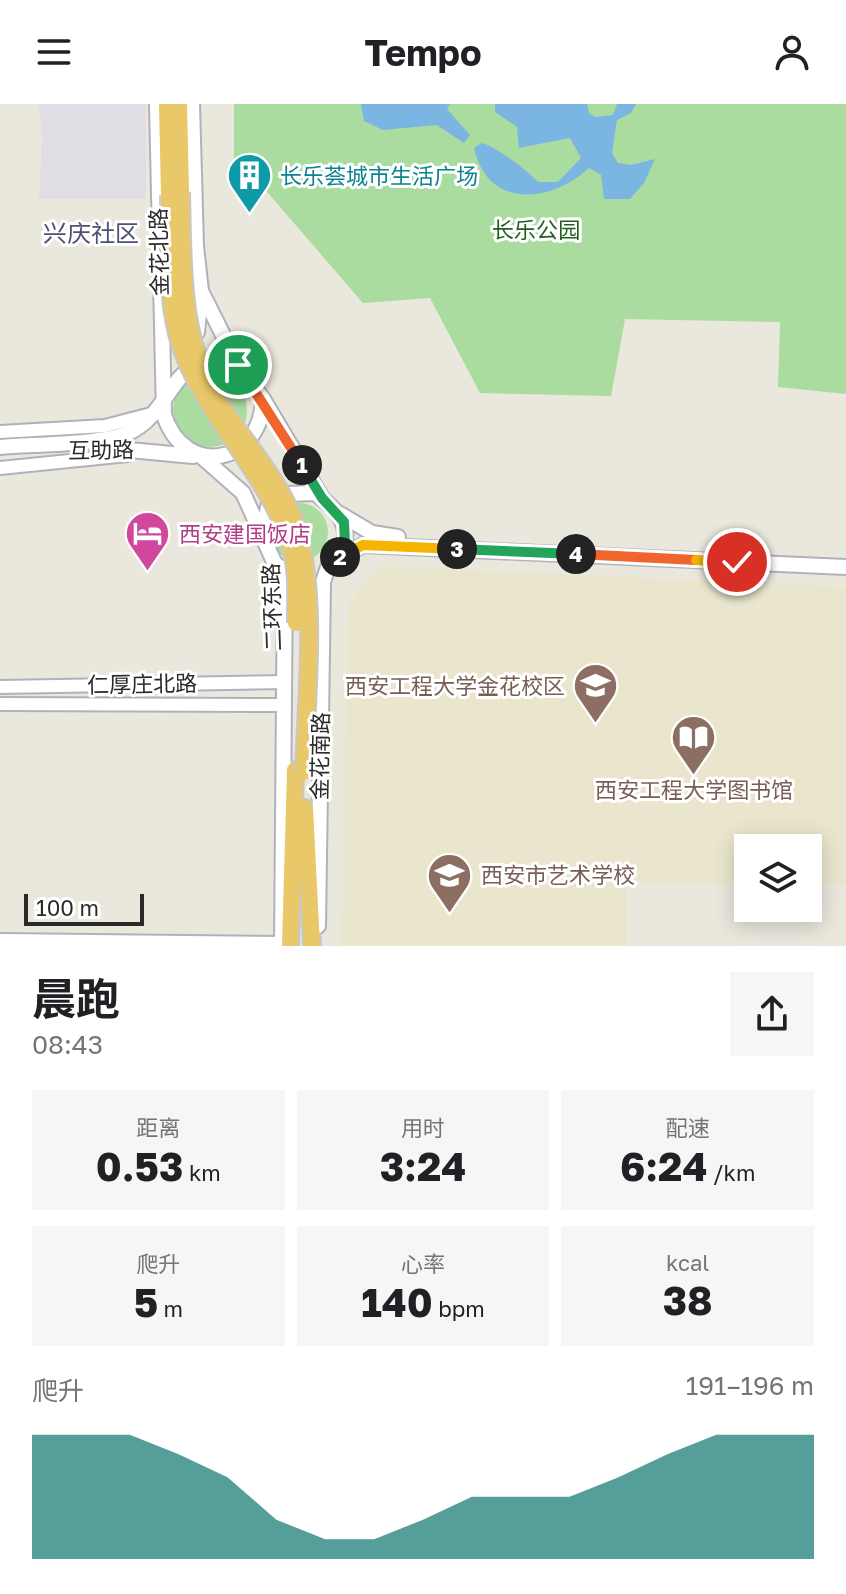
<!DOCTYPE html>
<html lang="zh">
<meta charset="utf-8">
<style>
:root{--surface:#fff;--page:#f6f6f6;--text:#202124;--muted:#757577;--accent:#0f766e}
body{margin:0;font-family:"Golos Text","Noto Sans SC",sans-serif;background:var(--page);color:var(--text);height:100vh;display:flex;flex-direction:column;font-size:30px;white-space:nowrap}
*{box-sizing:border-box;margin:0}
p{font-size:26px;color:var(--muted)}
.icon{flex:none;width:44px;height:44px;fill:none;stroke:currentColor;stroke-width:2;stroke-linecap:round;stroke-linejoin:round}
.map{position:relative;height:842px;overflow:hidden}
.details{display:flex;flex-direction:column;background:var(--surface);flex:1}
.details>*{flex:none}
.buttons{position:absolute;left:734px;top:730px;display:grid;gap:16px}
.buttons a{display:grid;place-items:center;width:88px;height:88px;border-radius:0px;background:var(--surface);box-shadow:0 4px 20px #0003;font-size:40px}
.scale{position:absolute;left:24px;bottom:20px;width:120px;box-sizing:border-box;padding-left:8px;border:4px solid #2a2a2a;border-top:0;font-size:22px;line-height:28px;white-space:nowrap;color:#2a2a2a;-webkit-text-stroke:6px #fff;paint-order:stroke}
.pin{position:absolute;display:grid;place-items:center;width:68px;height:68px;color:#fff;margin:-34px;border:4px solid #fff;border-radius:50%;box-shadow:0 2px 8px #0007}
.km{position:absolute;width:40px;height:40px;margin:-20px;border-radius:50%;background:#222;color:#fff;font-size:22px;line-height:40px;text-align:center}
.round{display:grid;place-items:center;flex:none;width:84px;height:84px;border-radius:0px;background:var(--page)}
.overview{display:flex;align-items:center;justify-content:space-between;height:136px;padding:0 32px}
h1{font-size:44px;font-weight:700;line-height:60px}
.figures{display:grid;grid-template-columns:repeat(3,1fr);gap:12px;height:136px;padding:8px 32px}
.figures div{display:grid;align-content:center;border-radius:0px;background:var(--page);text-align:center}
.figures b{font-size:40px;font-weight:700}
.figures small{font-size:22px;font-weight:400}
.figures p{font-size:22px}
.chart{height:224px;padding:16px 32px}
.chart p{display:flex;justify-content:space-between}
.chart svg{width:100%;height:144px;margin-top:8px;fill:var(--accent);opacity:.7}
header{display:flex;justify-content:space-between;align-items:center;height:104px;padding:0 32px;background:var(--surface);font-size:36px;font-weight:700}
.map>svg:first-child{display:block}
.industrial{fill:#e0dde4}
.education{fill:#eae6ce}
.green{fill:#aadb9f}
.water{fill:#7bb6e2}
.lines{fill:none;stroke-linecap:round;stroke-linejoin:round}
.tertiary-casing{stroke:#b1b1bc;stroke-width:16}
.secondary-casing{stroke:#b1b1bc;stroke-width:18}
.trunk-casing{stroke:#c8c8c8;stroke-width:20}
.tertiary{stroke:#fff;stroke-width:12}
.secondary{stroke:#fff;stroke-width:14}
.trunk{stroke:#e8c868;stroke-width:16}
.trunk-bridge-casing{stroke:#c8c8c8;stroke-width:20;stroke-linecap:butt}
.trunk-bridge{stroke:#e8c868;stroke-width:16}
.split-1-casing{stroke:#fff;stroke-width:16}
.split-2-casing{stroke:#fff;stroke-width:16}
.split-3-casing{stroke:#fff;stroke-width:16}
.split-4-casing{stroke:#fff;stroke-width:16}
.split-5-casing{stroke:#fff;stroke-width:16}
.split-6-casing{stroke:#fff;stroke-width:16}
.split-1{stroke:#f0652b;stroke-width:10}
.split-2{stroke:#22a559;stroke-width:10}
.split-3{stroke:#f5b400;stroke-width:10}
.split-4{stroke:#22a559;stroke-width:10}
.split-5{stroke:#f0652b;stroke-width:10}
.split-6{stroke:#f5b400;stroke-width:10}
.labels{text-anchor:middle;stroke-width:6;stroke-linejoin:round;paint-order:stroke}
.culture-label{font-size:22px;fill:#0d838f;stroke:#fff;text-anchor:start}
.park-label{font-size:22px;fill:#245f22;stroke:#fff}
.street-label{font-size:22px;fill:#2a2a2a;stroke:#fff}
.hotel-label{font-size:22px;fill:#b23c85;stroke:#fff;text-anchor:start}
.education-label{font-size:22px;fill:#785e54;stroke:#fff;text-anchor:end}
.neighbourhood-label{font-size:24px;fill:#4f5076;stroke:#fff}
</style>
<header><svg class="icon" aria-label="menu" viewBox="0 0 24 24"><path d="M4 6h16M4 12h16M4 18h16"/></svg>Tempo<svg class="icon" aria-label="person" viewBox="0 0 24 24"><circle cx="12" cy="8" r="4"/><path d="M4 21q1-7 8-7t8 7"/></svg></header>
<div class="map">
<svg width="846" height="842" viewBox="0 0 846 842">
<rect width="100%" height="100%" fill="#eae7dd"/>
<polygon class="industrial" points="39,0 146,0 146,95 39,95 42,32"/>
<polygon class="education" points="382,462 846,483 846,781 808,780 808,744 748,744 748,779 626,778 626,842 342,842 348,499"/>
<g class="green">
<polygon points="234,0 846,0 846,290 778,283 780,218 625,215 611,292 480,289 430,194 363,199 243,60 234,63"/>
<circle cx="210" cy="306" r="37"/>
<circle cx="299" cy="428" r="29"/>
</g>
<g class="water">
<polygon points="361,0 450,0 447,5 470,31 464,39 437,21 383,26 364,17"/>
<path d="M 495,0 L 587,0 L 589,9 L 595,13 L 613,11 L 617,0 L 636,0 L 631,9 L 617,16 L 612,49 L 618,59 L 631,61 L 655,55 L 644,79 L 630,95 L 604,95 L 601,71 L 589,64 C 551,99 488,106 474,44 L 482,39 C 495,42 528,67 538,78 L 558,78 L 581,54 L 570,34 L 519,44 L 517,23 L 495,8 Z"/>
</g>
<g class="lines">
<defs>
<g id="tertiary">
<polyline points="0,328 105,322 151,310"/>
<polyline points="0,364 128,351"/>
<polyline points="0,583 284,578"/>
<polyline points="0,600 284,601"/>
<polyline points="0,836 282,839"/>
</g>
<g id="secondary">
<path d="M 157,0 L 164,311 C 185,375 261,361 263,295"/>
<polyline points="192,0 196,142 201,187 238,261 263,295 322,394"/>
<polyline points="186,233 197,228 201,190"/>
<path d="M 0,343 C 32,340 101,341 128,329 C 177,307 170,240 238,261"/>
<polyline points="98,343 193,352"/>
<polyline points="201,352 243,389 275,460 293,471"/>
<polyline points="340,410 372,429 398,433"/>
<path d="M 262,430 L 269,399 L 287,390 L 315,389 C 339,407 357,426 336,455"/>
<polyline points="335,456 363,441 846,463"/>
<polyline points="318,822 323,478 328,463"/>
<polyline points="282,842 285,469"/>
</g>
<g id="trunk">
<polyline points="167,0 169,91"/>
<polyline points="179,0 181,88"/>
<polyline points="305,704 312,842"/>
<polyline points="290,842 295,666"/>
</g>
</defs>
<use href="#tertiary" class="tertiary-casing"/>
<use href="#secondary" class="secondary-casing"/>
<use href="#trunk" class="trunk-casing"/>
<use href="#tertiary" class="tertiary"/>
<use href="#secondary" class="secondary"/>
<use href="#trunk" class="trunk"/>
<defs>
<g id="trunk-bridge">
<path d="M 181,88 C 183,160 179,231 217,295 C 243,337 282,377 297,425 C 318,494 306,595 304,668"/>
<path d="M 169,91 C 170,140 165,196 181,243 C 206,314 269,372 290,440 C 298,465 296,493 296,519"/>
</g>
</defs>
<use href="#trunk-bridge" class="trunk-bridge-casing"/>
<use href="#trunk-bridge" class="trunk-bridge"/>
</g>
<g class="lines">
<defs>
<polyline id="split-1" points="238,261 302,361"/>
<polyline id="split-2" points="302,361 322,394 344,418 345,440 335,456 340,453"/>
<polyline id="split-3" points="340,453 363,441 457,445"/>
<polyline id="split-4" points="457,445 576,450"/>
<polyline id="split-5" points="576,450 696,456"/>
<polyline id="split-6" points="696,456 737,458"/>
</defs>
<use href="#split-1" class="split-1-casing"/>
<use href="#split-2" class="split-2-casing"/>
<use href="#split-3" class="split-3-casing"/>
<use href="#split-4" class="split-4-casing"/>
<use href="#split-5" class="split-5-casing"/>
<use href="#split-6" class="split-6-casing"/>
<use href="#split-1" class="split-1"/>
<use href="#split-2" class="split-2"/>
<use href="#split-3" class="split-3"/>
<use href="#split-4" class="split-4"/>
<use href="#split-5" class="split-5"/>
<use href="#split-6" class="split-6"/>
</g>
<defs>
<symbol id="building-pin" viewBox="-11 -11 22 30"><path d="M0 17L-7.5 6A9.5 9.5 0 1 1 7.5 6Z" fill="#0f9aa8" stroke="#fff"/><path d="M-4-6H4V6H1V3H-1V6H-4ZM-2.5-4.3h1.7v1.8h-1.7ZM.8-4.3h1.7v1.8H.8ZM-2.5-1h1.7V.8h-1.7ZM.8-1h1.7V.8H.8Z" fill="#fff"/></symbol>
<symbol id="hotel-pin" viewBox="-11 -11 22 30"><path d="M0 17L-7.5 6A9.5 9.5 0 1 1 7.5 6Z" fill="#d1479c" stroke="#fff"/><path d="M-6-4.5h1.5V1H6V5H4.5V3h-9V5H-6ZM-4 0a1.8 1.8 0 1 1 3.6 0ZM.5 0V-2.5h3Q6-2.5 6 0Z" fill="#fff"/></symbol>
<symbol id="university-pin" viewBox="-11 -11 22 30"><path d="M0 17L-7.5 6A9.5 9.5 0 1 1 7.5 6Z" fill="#8d6e63" stroke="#fff"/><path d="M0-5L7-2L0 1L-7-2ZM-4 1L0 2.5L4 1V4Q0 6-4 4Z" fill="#fff"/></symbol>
<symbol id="library-pin" viewBox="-11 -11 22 30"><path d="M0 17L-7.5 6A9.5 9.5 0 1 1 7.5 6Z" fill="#8d6e63" stroke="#fff"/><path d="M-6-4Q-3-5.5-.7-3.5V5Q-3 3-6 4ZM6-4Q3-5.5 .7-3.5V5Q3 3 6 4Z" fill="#fff"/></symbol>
<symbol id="school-pin" viewBox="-11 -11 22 30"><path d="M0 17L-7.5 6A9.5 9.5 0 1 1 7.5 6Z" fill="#8d6e63" stroke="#fff"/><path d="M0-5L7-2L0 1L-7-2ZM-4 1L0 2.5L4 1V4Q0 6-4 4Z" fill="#fff"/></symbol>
</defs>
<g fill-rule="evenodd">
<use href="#building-pin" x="224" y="46" width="51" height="69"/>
<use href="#hotel-pin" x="122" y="404" width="51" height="69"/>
<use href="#university-pin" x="570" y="556" width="51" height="69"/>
<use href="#library-pin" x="668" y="608" width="51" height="69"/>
<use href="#school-pin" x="424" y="746" width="51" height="69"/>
</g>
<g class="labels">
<g class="culture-label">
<text x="280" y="80">长乐荟城市生活广场</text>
</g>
<g class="park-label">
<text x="536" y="134">长乐公园</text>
</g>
<g class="street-label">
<text transform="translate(159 148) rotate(-91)" y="8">金花北路</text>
<text transform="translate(101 346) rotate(-1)" y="8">互助路</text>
<text transform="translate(272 503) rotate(-92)" y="8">二环东路</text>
<text transform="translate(142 580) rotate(-1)" y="8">仁厚庄北路</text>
<text transform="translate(320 652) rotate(-89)" y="8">金花南路</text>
</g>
<g class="hotel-label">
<text x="179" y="438">西安建国饭店</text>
</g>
<g class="education-label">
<text x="565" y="590">西安工程大学金花校区</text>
<text x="694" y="694" text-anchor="middle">西安工程大学图书馆</text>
<text x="481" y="779" text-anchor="start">西安市艺术学校</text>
</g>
<g class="neighbourhood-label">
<text x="91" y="138">兴庆社区</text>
</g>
</g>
</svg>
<div class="buttons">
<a><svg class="icon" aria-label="layers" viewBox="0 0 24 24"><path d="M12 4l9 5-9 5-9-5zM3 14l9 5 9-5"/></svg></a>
</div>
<div class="scale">100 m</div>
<div class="pin" style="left:238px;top:261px;background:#1e9e55"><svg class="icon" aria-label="arrive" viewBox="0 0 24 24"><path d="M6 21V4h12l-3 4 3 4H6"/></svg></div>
<div class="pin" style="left:737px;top:458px;background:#d93025"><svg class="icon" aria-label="check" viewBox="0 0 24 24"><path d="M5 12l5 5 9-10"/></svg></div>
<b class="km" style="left:302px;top:361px">1</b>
<b class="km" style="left:340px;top:453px">2</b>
<b class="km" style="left:457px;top:445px">3</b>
<b class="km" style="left:576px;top:450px">4</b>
</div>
<section class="details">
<div class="overview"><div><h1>晨跑</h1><p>08:43</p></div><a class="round"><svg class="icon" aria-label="share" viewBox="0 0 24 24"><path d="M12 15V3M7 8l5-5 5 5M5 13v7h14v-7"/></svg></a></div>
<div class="figures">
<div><p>距离</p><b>0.53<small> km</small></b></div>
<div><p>用时</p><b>3:24</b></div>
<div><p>配速</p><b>6:24<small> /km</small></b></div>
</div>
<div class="figures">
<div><p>爬升</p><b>5<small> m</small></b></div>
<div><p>心率</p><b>140<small> bpm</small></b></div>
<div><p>kcal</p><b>38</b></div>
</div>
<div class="chart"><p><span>爬升</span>191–196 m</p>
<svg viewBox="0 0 160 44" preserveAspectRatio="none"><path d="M0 44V6L10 6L20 6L30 12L40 19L50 32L60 38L70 38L80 32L90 25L100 25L110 25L120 19L130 12L140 6L150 6L160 6V44z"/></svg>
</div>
</section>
